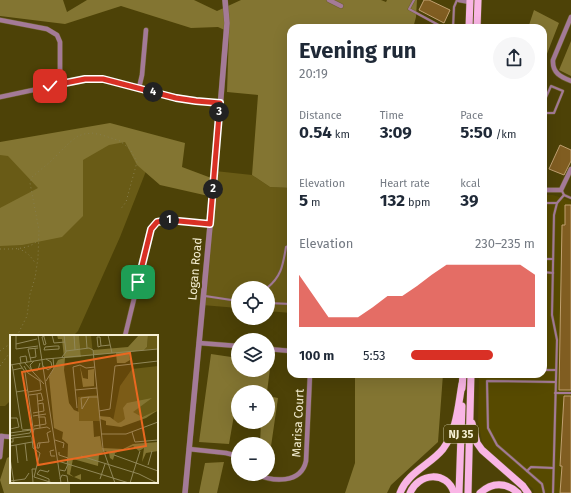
<!DOCTYPE html>
<meta charset="utf-8">
<style>
:root{--surface:#fff;--page:#f6f6f7;--text:#1f2937;--muted:#747a83;--accent:#d93025}
body{margin:0;font-family:"Fira Sans",sans-serif;background:var(--page);color:var(--text);height:100vh;display:flex;flex-direction:column;font-size:15px;white-space:nowrap}
*{box-sizing:border-box;margin:0}
p{font-size:13px;color:var(--muted)}
.icon{flex:none;width:22px;height:22px;fill:none;stroke:currentColor;stroke-width:2;stroke-linecap:round;stroke-linejoin:round}
.map{position:relative;flex:1;overflow:hidden}
.details{position:absolute;left:287px;top:24px;width:260px;height:354px;display:flex;flex-direction:column;background:var(--surface);border-radius:12px;box-shadow:0 4px 16px #0002}
.details>*{flex:none}
.buttons{position:absolute;left:231px;top:281px;display:grid;gap:8px}
.buttons a{display:grid;place-items:center;width:44px;height:44px;border-radius:50%;background:var(--surface);box-shadow:0 4px 16px #0002;font-size:20px}
.pin{position:absolute;display:grid;place-items:center;width:34px;height:34px;color:#fff;margin:-17px;border-radius:8px;box-shadow:0 2px 6px #0006}
.km{position:absolute;width:20px;height:20px;margin:-10px;border-radius:50%;background:#222;color:#fff;font-size:11px;line-height:20px;text-align:center}
.round{display:grid;place-items:center;flex:none;width:42px;height:42px;border-radius:21px;background:var(--page)}
.head{display:flex;align-items:center;justify-content:space-between;height:68px;padding:0 12px}
h1{font-size:22px;font-weight:700;line-height:30px}
.stats{display:grid;grid-template-columns:repeat(3,1fr);gap:6px;height:68px;padding:4px 12px}
.stats div{display:grid;align-content:center}
.stats b{font-size:17px;font-weight:700}
.stats small{font-size:11px;font-weight:400}
.stats p{font-size:11px}
.chart{height:112px;padding:8px 12px}
.chart p{display:flex;justify-content:space-between}
.chart svg{width:100%;height:72px;margin-top:4px;fill:var(--accent);opacity:.7}
ul{padding:0 12px;list-style:none;font-size:13px}
li{display:grid;grid-template-columns:64px 48px 1fr;align-items:center;height:30px}
li i{height:10px;border-radius:5px;background:var(--accent)}
.map>svg:first-child{display:block}
.built{fill:#574a00}
.green{fill:#695b16}
.forest{fill:#837532}
.building{fill:#805d21;stroke:#c0a070}
.lines{fill:none;stroke-linecap:round;stroke-linejoin:round}
.service-casing{stroke:#6b612c;stroke-width:3}
.minor-casing{stroke:#6b612c;stroke-width:5.5}
.tertiary-casing{stroke:#6b612c;stroke-width:6}
.primary-casing{stroke:#6b612c;stroke-width:8}
.path{stroke:#867d4c;stroke-width:1;stroke-dasharray:1 3;stroke-linecap:butt}
.service{stroke:#a47a97;stroke-width:2}
.minor{stroke:#a47a97;stroke-width:4.5}
.tertiary{stroke:#a47a97;stroke-width:5.5}
.primary{stroke:#f9b5e5;stroke-width:7}
.route-casing{stroke:#fff;stroke-width:8}
.route{stroke:#d93025;stroke-width:5}
.labels{text-anchor:middle;stroke-width:4;stroke-linejoin:round;paint-order:stroke}
.shield{fill:#4d4207;stroke:#c3bc96;stroke-width:1}
.shield-label{font-size:11px;font-weight:bold;fill:#f6f0d4}
.street-label{font-size:12px;fill:#f6f0d4;stroke:#4d4207}
.inset-road{fill:none;stroke:#918859;stroke-width:1}
.view{fill:#e96820;fill-opacity:0.15;stroke:#e96820;stroke-width:2}
.inset-edge{fill:none;stroke:#f6f0d4;stroke-width:2}
</style>
<div class="map">
<svg width="571" height="493" viewBox="0 0 571 493">
<rect width="100%" height="100%" fill="#4d4207"/>
<polygon class="built" points="543,195 553,195 571,201 571,493 534,493 533,489 483,446 478,421 479,374 543,374"/>
<g class="green">
<polygon points="133,131 150,161 120,237 78,331 73,336 11,336 11,400 5,406 0,406 0,153"/>
<polygon points="215,171 252,175 270,187 291,188 291,313 268,311 268,288 238,288 238,308 202,305"/>
</g>
<g class="forest">
<polygon points="0,0 63,0 67,12 87,0 194,0 217,11 241,0 381,0 386,2 387,0 417,0 416,17 413,28 291,28 291,188 270,187 252,175 258,95 227,92 229,32 218,27 191,28 121,6 65,24 0,16"/>
<polygon points="534,10 559,23 543,64 543,28 528,28"/>
<polygon points="571,41 571,76 559,70"/>
<polygon points="110,123 185,143 182,167 214,179 213,197 160,185 137,165 125,142 109,145 83,160 83,216 62,237 22,245 0,246 0,208 38,188 8,156 0,155 0,142"/>
<polygon points="211,354 238,358 238,370 268,370 268,361 271,361 267,392 238,392 229,444 199,442"/>
<polygon points="355,374 443,374 438,442 391,485 387,493 345,493 355,463"/>
<polygon points="268,396 278,398 268,467 268,444 260,444 261,422 268,422"/>
<polygon points="11,456 11,482 70,482 70,493 4,493 0,480 7,458"/>
<polygon points="224,462 217,493 199,493 205,463"/>
</g>
<g class="building">
<polygon points="424,0 429,0 450,10 444,23 419,10"/>
<polygon points="560,145 571,150 571,161 564,175 549,169"/>
<polygon points="565,205 571,205 571,390 559,390 562,225 565,225"/>
<polygon points="564,396 571,396 571,493 560,493 562,466 560,466"/>
</g>
<g class="lines">
<defs>
<g id="service">
<polyline points="414,0 409,9 444,28"/>
<polyline points="453,28 454,7 457,0"/>
<polyline points="543,104 551,86 563,91 554,113 543,113"/>
<polyline points="562,191 564,195 571,198"/>
<polyline points="543,203 557,203"/>
<polyline points="543,259 553,259"/>
<polyline points="543,272 553,273"/>
<path d="M 267,288 C 282,276 283,264 286,247 L 291,245"/>
<polyline points="205,296 238,301"/>
<polyline points="268,303 291,304"/>
<polyline points="543,370 555,370"/>
<polyline points="555,393 571,393"/>
<polyline points="527,471 531,467 553,468"/>
<polyline points="544,493 542,484 497,445 488,428 487,381 555,382"/>
<polyline points="553,493 557,340 552,315 554,215 557,203 564,195"/>
</g>
<g id="minor">
<polyline points="329,0 341,6"/>
<polyline points="459,0 470,2"/>
<path d="M 571,17 L 553,60 C 552,73 561,77 571,81"/>
<polyline points="0,20 47,29 57,35 60,42 60,71 62,84"/>
<polyline points="139,88 142,75 146,30"/>
<path d="M 0,97 L 85,79 L 98,78 L 109,80 C 146,90 182,100 220,103"/>
<polyline points="543,190 561,190 571,169"/>
<path d="M 125,336 L 151,229 C 154,224 158,220 164,220 L 210,224"/>
<polyline points="199,343 238,346"/>
<polyline points="268,349 291,351"/>
<polyline points="0,436 11,437"/>
<polyline points="189,449 226,453 238,456"/>
<polyline points="0,457 2,436"/>
<path d="M 256,474 C 273,482 301,484 306,461 L 310,374"/>
</g>
<polyline id="tertiary" points="185,493 213,194 227,23 225,0"/>
<g id="primary">
<polyline points="469,28 470,0"/>
<polyline points="477,28 478,0"/>
<polyline points="462,388 463,374"/>
<polyline points="472,423 477,443 482,450 523,486 528,493"/>
<path d="M 400,493 C 408,472 430,465 443,449 C 457,430 458,406 462,384"/>
<path d="M 410,493 C 418,473 447,470 454,493"/>
<polyline points="459,493 462,406"/>
<polyline points="468,493 471,374"/>
<path d="M 480,493 C 492,482 506,482 518,493"/>
</g>
</defs>
<use href="#service" class="service-casing"/>
<use href="#minor" class="minor-casing"/>
<use href="#tertiary" class="tertiary-casing"/>
<use href="#primary" class="primary-casing"/>
<g class="path">
<path d="M 0,249 C 13,249 30,250 39,239"/>
<path d="M 18,249 C 27,251 31,257 36,264"/>
<polyline points="17,336 27,316 30,294 35,278 38,258 39,230 30,183 32,177 50,162 69,143 78,136 84,134 92,133 102,135 120,141 130,149 137,162 126,202 120,210"/>
<polyline points="0,351 11,343"/>
<polyline points="0,366 11,351"/>
</g>
<use href="#service" class="service"/>
<use href="#minor" class="minor"/>
<use href="#tertiary" class="tertiary"/>
<use href="#primary" class="primary"/>
</g>
<g class="lines">
<defs>
<polyline id="route" points="50,86 85,79 103,79 176,98 196,101 220,103 210,224 168,220 157,222 151,229 138,282"/>
</defs>
<use href="#route" class="route-casing"/>
<use href="#route" class="route"/>
</g>
<g class="labels">
<rect class="shield" x="444" y="425" width="34" height="18" rx="3"/>
<g class="shield-label">
<text x="461" y="438">NJ 35</text>
</g>
<g class="street-label">
<text transform="translate(195 269) rotate(-85)" y="4">Logan Road</text>
<text transform="translate(298 423) rotate(-87)" y="4">Marisa Court</text>
</g>
</g>
<g transform="translate(10 335)">
<rect width="148" height="148" fill="#4d4207"/>
<path d="M 69,0 L 81,0 L 83,20 L 71,22 ZM 138,0 L 148,0 L 148,14 L 134,15 L 137,12 ZM 148,31 L 148,76 L 107,91 L 103,86 L 110,51 L 122,34 ZM 88,60 L 90,86 L 68,86 L 68,62 Z" fill="#695b16"/>
<path d="M 47,0 L 69,0 L 71,22 L 55,23 L 54,35 L 59,68 L 64,75 L 69,77 L 69,86 L 83,86 L 84,102 L 90,101 L 92,113 L 113,114 L 123,109 L 148,107 L 148,116 L 136,118 L 132,127 L 134,113 L 129,116 L 123,111 L 105,118 L 103,125 L 100,123 L 99,118 L 95,116 L 89,120 L 88,131 L 63,124 L 60,139 L 64,142 L 71,139 L 71,145 L 57,139 L 58,109 L 52,104 L 53,97 L 44,93 L 39,42 L 48,25 L 54,23 L 52,4 L 48,4 ZM 129,0 L 138,0 L 137,12 L 134,15 L 119,17 L 120,25 L 115,28 L 107,28 L 106,18 L 83,20 L 83,15 L 118,12 ZM 70,31 L 73,43 L 78,44 L 78,35 L 84,34 L 84,51 L 73,52 ZM 142,63 L 123,77 L 132,82 L 148,75 L 136,83 L 111,92 L 96,90 L 96,86 L 90,84 L 89,81 L 100,82 L 108,88 L 111,87 L 115,84 L 113,73 L 117,68 Z" fill="#837532"/>
<path class="inset-road" d="M 6,0 L 6,9 L 27,4M 28,0 L 51,148M 34,0 L 34,2 L 36,9 L 34,10 L 32,2 L 34,1M 42,0 L 44,8 L 55,7M 64,0 L 65,15M 76,0 L 77,13M 98,0 L 102,18M 6,9 L 6,14 L 28,11M 45,11 L 49,11 L 49,14 L 34,15 L 35,12 ZM 91,11 L 90,2 L 87,2 L 88,12 L 91,11 L 100,10M 56,16 L 79,13 L 83,15 L 93,114 L 105,148M 120,16 L 121,29M 52,22 L 56,17 L 54,0M 20,23 L 26,22 L 25,13M 21,26 L 18,14 L 28,13M 24,26 L 20,30 L 22,36 L 28,35 L 30,28M 14,27 L 34,49M 9,28 L 15,37 L 23,93M 11,28 L 10,22 L 16,21 L 17,27M 0,30 L 36,24 L 148,14M 2,30 L 3,35 L 12,33M 14,31 L 18,38 L 30,46 L 31,55 L 18,57M 33,31 L 38,35 L 42,32 L 41,27 L 36,24M 3,35 L 12,94M 36,46 L 44,33 L 43,23M 65,55 L 87,53M 6,57 L 18,55M 27,59 L 31,58 L 33,65 L 28,66M 19,60 L 27,59 L 30,93M 79,62 L 72,74 L 71,63 L 79,62 L 88,62M 67,73 L 63,32 L 70,30 L 76,33 L 85,32M 89,76 L 100,74 L 105,31 L 148,26M 23,78 L 34,76 L 33,68 L 28,69M 23,81 L 36,79M 0,83 L 7,83 L 9,92 L 0,94M 24,91 L 36,89 L 35,82 L 28,82M 40,94 L 37,92 L 24,94 L 22,103 L 23,113 L 30,118 L 24,142 L 43,148M 12,95 L 24,94M 122,97 L 125,107 L 148,105M 0,98 L 21,95 L 20,98 L 0,101M 91,99 L 116,99 L 148,87M 3,103 L 21,101M 0,104 L 3,103 L 3,107 L 0,107 L 0,104M 45,105 L 54,108 L 53,113M 15,108 L 17,126M 30,108 L 29,113 L 27,113 L 28,108 L 39,107 L 37,98 L 41,96M 6,110 L 8,128M 0,111 L 22,107M 44,115 L 40,116 L 41,121 L 45,121M 49,117 L 49,120 L 58,123 L 57,129M 104,120 L 148,136M 71,121 L 129,139 L 147,148M 0,123 L 4,148M 48,126 L 119,148M 138,130 L 142,116M 50,135 L 55,136 L 58,129M 50,144 L 52,140 L 57,141 L 58,148M 90,144 L 95,129M 0,146 L 15,144 L 19,138M 39,147 L 39,144 L 27,139 L 30,135 L 38,137 L 39,135M 23,148 L 22,134 L 26,134M 120,148 L 130,116"/>
<path class="view" d="M 120,18 L 136,111 L 28,130 L 12,37 Z"/>
<rect width="148" height="148" class="inset-edge"/>
</g>
</svg>
<div class="buttons">
<a><svg class="icon" aria-label="locate" viewBox="0 0 24 24"><circle cx="12" cy="12" r="6"/><path d="M12 2v4M12 18v4M2 12h4M18 12h4"/></svg></a>
<a><svg class="icon" aria-label="layers" viewBox="0 0 24 24"><path d="M12 4l9 5-9 5-9-5zM3 14l9 5 9-5"/></svg></a>
<a>+</a>
<a>−</a>
</div>
<div class="pin" style="left:138px;top:282px;background:#1e9e55"><svg class="icon" aria-label="arrive" viewBox="0 0 24 24"><path d="M6 21V4h12l-3 4 3 4H6"/></svg></div>
<div class="pin" style="left:50px;top:86px;background:#d93025"><svg class="icon" aria-label="check" viewBox="0 0 24 24"><path d="M5 12l5 5 9-10"/></svg></div>
<b class="km" style="left:169px;top:220px">1</b>
<b class="km" style="left:213px;top:189px">2</b>
<b class="km" style="left:219px;top:112px">3</b>
<b class="km" style="left:153px;top:92px">4</b>
<section class="details">
<div class="head"><div><h1>Evening run</h1><p>20:19</p></div><a class="round"><svg class="icon" aria-label="share" viewBox="0 0 24 24"><path d="M12 15V3M7 8l5-5 5 5M5 13v7h14v-7"/></svg></a></div>
<div class="stats">
<div><p>Distance</p><b>0.54<small> km</small></b></div>
<div><p>Time</p><b>3:09</b></div>
<div><p>Pace</p><b>5:50<small> /km</small></b></div>
</div>
<div class="stats">
<div><p>Elevation</p><b>5<small> m</small></b></div>
<div><p>Heart rate</p><b>132<small> bpm</small></b></div>
<div><p>kcal</p><b>39</b></div>
</div>
<div class="chart"><p><span>Elevation</span>230–235 m</p>
<svg viewBox="0 0 160 44" preserveAspectRatio="none"><path d="M0 44V12L10 25L20 38L30 38L40 38L50 32L60 25L70 25L80 19L90 12L100 6L110 6L120 6L130 6L140 6L150 6L160 12V44z"/></svg>
</div>
<ul>
<li><b>100 m</b>5:53<i style="width:66%"></i></li>
</ul>
</section>
</div>
